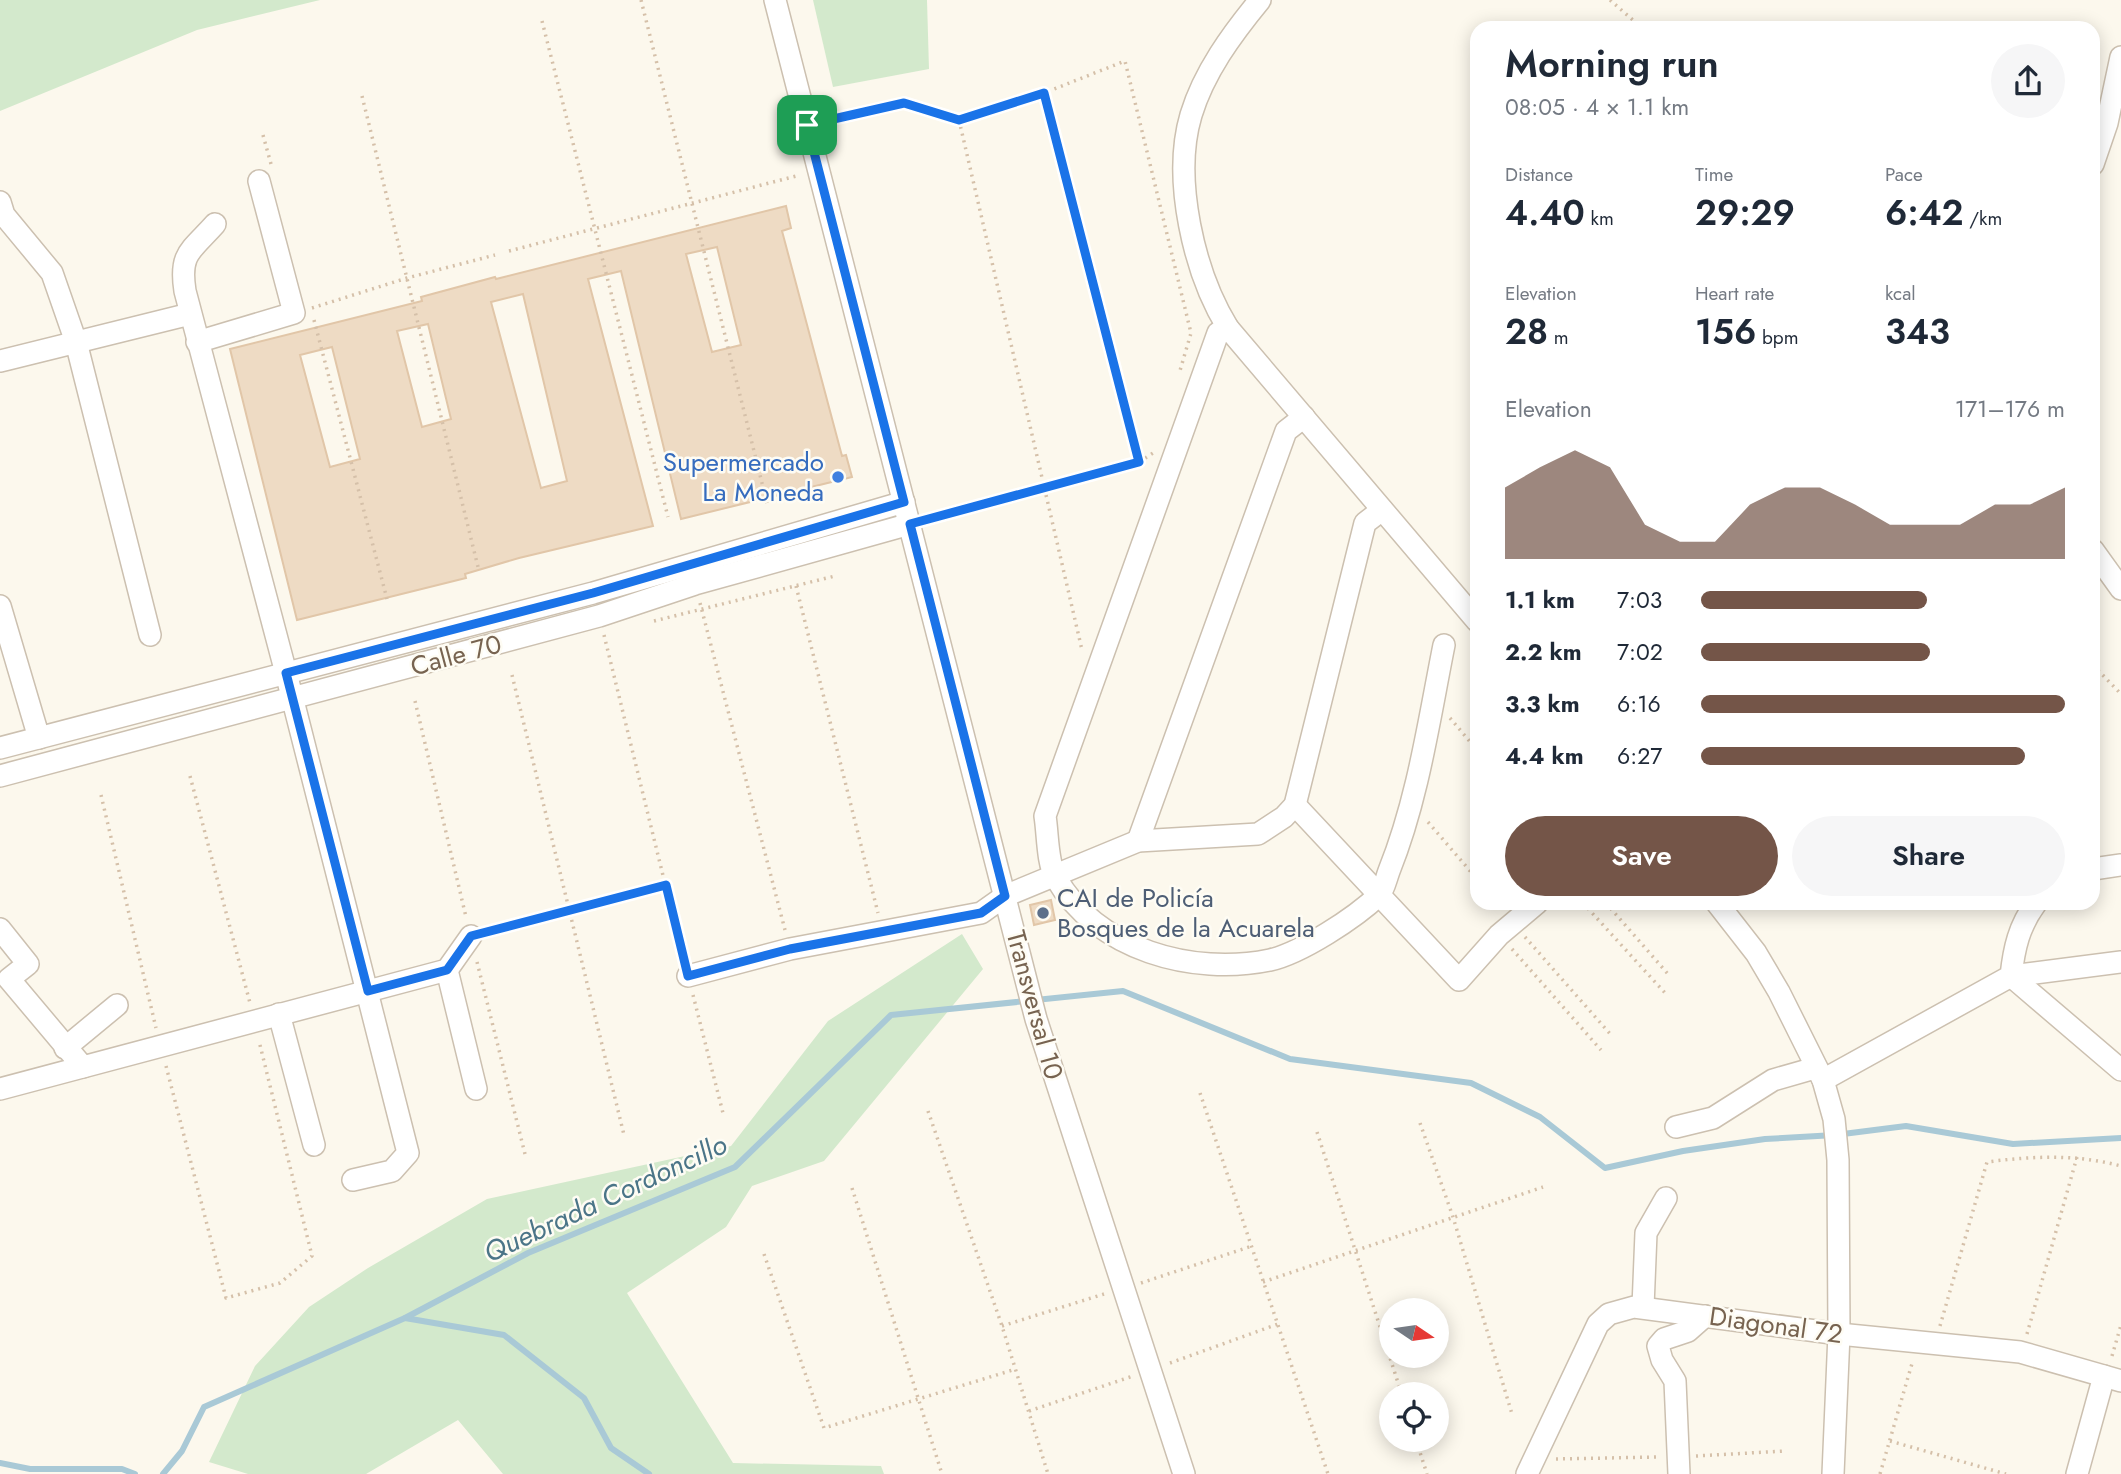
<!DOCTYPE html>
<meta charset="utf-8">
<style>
:root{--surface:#fff;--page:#f6f6f7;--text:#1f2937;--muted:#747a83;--accent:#745548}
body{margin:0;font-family:Jost,sans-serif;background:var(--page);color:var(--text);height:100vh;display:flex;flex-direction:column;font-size:26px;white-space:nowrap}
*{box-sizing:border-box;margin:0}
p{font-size:23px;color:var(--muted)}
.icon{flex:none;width:38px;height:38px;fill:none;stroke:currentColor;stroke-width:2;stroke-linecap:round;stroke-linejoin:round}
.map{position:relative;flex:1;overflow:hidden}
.sheet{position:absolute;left:1470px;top:21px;width:630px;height:889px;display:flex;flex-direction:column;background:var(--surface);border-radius:21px;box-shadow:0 4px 18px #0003}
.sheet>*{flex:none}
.needle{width:46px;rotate:103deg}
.buttons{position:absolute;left:1379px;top:1298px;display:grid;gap:14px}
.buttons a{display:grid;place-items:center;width:70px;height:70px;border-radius:50%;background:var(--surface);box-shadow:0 4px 18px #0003;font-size:35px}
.pin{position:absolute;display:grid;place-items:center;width:60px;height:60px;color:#fff;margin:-30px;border-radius:14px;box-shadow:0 4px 10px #0006}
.round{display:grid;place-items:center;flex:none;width:74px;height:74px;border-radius:37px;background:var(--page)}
.summary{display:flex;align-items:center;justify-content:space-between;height:119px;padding:0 35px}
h1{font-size:38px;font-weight:600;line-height:52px}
.metrics{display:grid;grid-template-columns:repeat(3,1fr);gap:10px;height:119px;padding:7px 35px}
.metrics div{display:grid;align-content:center}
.metrics b{font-size:35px;font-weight:600}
.metrics small{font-size:19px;font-weight:400}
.metrics p{font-size:19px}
.chart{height:196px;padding:14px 35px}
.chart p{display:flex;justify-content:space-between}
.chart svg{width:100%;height:126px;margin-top:7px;fill:var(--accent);opacity:.7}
.action{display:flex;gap:14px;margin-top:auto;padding:14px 35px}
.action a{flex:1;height:80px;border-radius:42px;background:var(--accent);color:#fff;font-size:28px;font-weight:600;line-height:80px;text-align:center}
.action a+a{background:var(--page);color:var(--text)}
ul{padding:0 35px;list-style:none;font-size:23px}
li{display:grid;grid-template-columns:112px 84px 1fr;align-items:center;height:52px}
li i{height:18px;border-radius:9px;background:var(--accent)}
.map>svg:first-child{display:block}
.green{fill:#d3e9cc}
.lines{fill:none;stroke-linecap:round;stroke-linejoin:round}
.stream{stroke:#a9c9d6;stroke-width:6}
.building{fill:#eedbc4;stroke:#e1c6a8;stroke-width:2;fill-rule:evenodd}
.minor-casing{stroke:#ccc0b0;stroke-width:24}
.path{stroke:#d5c0a9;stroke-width:3.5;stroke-dasharray:2 5;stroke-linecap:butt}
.minor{stroke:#fff;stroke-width:21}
.route-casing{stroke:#fff;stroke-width:14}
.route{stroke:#1a73e8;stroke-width:9}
.shop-dot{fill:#3f7fe0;stroke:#fefcf4;stroke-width:2.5}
.service-dot{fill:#5c6f8a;stroke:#fefcf4;stroke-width:2.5}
.labels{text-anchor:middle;stroke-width:5;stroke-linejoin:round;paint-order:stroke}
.shop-label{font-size:26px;fill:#366cbe;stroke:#fefcf4;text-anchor:end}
.street-label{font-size:26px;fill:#776350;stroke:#fefcf4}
.service-label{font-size:26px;fill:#4e5e75;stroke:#fefcf4;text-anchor:start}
.water-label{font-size:28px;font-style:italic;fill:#4b7588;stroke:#fefcf4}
</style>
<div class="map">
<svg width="2121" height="1474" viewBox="0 0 2121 1474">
<rect width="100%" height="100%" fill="#fcf8ed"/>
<g class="green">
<polygon points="0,0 320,0 197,30 0,111"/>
<polygon points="813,0 927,0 929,69 833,87"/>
<polygon points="962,934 983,969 824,1161 752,1186 726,1227 627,1293 733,1463 881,1466 884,1474 503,1474 458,1420 366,1474 248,1474 209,1462 255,1366 309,1307 368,1268 487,1199 731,1146 828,1021"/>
</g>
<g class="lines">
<g class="stream">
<polyline points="405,1318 504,1335 584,1398 611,1448 649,1474"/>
<polyline points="0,1463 30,1469 122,1469 135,1474"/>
<polyline points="163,1474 182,1451 204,1407 405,1318 528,1253 735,1167 891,1015 1123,991 1290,1059 1471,1083 1540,1117 1605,1168 1683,1151 1765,1139 1835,1135 1906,1126 2013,1144 2121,1138"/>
</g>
</g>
<g class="building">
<path d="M 786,206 L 791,228 L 782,231 L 842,456 L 846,455 L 852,477 L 681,519 L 621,271 L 588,279 L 653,526 L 519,558 L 465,574 L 466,578 L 297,620 L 230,349 L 422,301 L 421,297 L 495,277 L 496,279 ZM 717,247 L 741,345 L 712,352 L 686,254 ZM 523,294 L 567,481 L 541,488 L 491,302 ZM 428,324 L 451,419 L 422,427 L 397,331 ZM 332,347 L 360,459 L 330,467 L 300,355 Z"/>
<polygon points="1051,900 1055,920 1034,925 1030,905"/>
</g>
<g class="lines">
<defs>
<g id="minor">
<polyline points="775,0 1036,1019 1184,1474"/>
<path d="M 1260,0 C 1232,34 1204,72 1191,115 C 1172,179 1194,273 1228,328 L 1477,621"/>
<polyline points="2093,164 2107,123 2121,57"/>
<polyline points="0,202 4,215 52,273 76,342 150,635"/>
<path d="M 215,224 C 191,251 179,253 185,291 L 286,673 L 408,1153 L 392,1171 L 353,1180"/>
<path d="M 1228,328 L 1218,333 L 1045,816 C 1048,834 1047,863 1056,878 C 1097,950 1193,976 1270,960 C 1301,953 1355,918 1379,895 C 1384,890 1386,879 1389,871 C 1418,799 1429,720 1444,645"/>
<polyline points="197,342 294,313 259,181"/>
<polyline points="0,361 190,314"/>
<polyline points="2093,550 2121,589"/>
<polyline points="0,606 39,738"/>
<polyline points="0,748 593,593 904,502"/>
<polyline points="0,776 599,616 695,584 910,524"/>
<polyline points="1295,805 1459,980 1499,935 1537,903"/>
<polyline points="1138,841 1286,431 1304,417"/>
<polyline points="2093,869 2121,865"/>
<polyline points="1717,903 1756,953 1779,992 1823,1080 1834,1119 1838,1160 1839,1334 1833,1474"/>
<polyline points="0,929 28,964 9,979 83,1067"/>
<polyline points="447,970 476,1089"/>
<polyline points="688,976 790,949 981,913 1005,896 1138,841 1258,834 1284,817 1295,805 1365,523 1382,510"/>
<polyline points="2011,976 2121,1070"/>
<polyline points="2011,976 2121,962"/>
<polyline points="279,1014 314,1145"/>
<polyline points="65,1048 117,1005"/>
<path d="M 1823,1080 L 2011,976 C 2014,948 2019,926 2036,903"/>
<polyline points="0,1089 447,970 471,936"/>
<polyline points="1676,1127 1713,1118 1773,1080 1815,1068"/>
<polyline points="1643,1307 1646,1233 1666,1198"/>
<polyline points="1527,1474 1598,1324 1609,1314 1634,1307 1839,1334 2020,1352 2121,1381"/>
<polyline points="1679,1474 1675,1381 1662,1360 1658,1346 1664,1339 1688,1331 1705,1316"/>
<polyline points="2077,1474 2104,1376"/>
</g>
</defs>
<use href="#minor" class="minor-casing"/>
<g class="path">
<polyline points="641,0 767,503"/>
<polyline points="1610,0 1642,28"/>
<polyline points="542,21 668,517"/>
<polyline points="1044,93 1139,462"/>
<polyline points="362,96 479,571"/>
<polyline points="959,120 1082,650"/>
<polyline points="826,121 904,103 959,120 1044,93 1125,61 1191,333 1179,374"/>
<polyline points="263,135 271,164"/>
<polyline points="509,251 800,175"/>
<polyline points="312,308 407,278 495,255"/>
<polyline points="314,320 387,599"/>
<polyline points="930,519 1139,462 1153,453"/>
<polyline points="796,586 878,913"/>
<polyline points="700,603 785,930"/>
<polyline points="654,621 835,576"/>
<polyline points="604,635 683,957"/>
<polyline points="2093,665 2121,694"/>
<polyline points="512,675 624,1135"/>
<polyline points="415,701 466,917"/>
<polyline points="1450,718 1477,750"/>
<polyline points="190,776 250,1003"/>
<polyline points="101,795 156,1028"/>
<polyline points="1428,822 1477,879"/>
<polyline points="1583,903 1666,994"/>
<polyline points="1606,903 1668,974"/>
<polyline points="490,930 665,885"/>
<polyline points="1525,937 1612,1036"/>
<polyline points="1512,949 1601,1050"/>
<polyline points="477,962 525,1154"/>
<polyline points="693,995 724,1117"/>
<polyline points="166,1066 226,1298 280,1283 312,1256 259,1041"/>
<polyline points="1200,1093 1328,1474"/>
<polyline points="928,1111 1002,1326 1048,1474"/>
<polyline points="1420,1123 1453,1217 1512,1414"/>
<polyline points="1317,1132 1402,1395"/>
<polyline points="852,1188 942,1474"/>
<polyline points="764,1254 824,1428 1016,1369"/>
<polyline points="1263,1282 1543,1187"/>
<polyline points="1141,1283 1252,1246"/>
<polyline points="1002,1326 1104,1294"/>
<path d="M 1940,1326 L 1987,1162 C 2033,1156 2076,1154 2121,1166"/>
<polyline points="2027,1334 2077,1157"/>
<polyline points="2112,1356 2121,1325"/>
<polyline points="1170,1363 1278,1324"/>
<polyline points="1029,1411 1133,1376"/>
<polyline points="1416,1440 1427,1474"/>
<polyline points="1890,1441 2006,1474"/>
<polyline points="1696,1456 1785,1451"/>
<polyline points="1556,1459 1657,1457"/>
<polyline points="1880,1474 1913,1360"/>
</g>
<use href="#minor" class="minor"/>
</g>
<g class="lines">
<defs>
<polygon id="route" points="1044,93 1139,462 910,524 1005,896 981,913 790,949 688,976 666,885 471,936 447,970 368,991 286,673 593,593 904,502 807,125 904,103 959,120"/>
</defs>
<use href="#route" class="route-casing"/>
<use href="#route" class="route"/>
</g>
<circle class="shop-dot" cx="838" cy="477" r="7"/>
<circle class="service-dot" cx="1043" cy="913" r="7"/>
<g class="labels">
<g class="shop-label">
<text x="824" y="471">Supermercado<tspan x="824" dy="30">La Moneda</tspan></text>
</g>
<g class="street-label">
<text transform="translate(456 655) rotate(-15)" y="9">Calle 70</text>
<text transform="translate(1035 1005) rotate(75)" y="9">Transversal 10</text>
<text transform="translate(1776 1325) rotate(8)" y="9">Diagonal 72</text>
</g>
<g class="service-label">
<text x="1057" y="907">CAI de Policía<tspan x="1057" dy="30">Bosques de la Acuarela</tspan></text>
</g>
<g class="water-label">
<text transform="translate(605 1198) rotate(-25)" y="10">Quebrada Cordoncillo</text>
</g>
</g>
</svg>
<div class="buttons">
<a><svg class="needle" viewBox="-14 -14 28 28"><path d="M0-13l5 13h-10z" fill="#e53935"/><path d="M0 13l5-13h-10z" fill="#747a83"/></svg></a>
<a><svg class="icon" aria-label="locate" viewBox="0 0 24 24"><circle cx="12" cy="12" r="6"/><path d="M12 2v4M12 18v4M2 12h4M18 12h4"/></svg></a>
</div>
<div class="pin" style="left:807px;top:125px;background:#1e9e55"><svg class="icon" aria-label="arrive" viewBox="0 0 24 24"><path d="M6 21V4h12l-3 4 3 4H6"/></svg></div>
<section class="sheet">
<div class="summary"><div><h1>Morning run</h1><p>08:05 · 4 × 1.1 km</p></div><a class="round"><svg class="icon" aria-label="share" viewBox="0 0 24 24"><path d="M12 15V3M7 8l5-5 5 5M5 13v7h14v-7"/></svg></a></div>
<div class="metrics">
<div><p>Distance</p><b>4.40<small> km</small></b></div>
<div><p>Time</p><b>29:29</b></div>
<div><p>Pace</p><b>6:42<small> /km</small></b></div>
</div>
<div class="metrics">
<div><p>Elevation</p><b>28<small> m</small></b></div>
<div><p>Heart rate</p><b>156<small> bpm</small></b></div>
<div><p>kcal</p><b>343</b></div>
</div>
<div class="chart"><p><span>Elevation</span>171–176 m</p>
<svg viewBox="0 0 160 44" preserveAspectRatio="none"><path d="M0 44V19L10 12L20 6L30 12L40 32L50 38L60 38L70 25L80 19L90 19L100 25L110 32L120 32L130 32L140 25L150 25L160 19V44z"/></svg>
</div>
<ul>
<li><b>1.1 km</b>7:03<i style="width:62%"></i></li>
<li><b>2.2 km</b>7:02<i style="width:63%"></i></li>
<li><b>3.3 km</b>6:16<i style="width:100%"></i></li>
<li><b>4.4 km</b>6:27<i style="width:89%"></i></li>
</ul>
<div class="action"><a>Save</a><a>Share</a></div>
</section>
</div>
